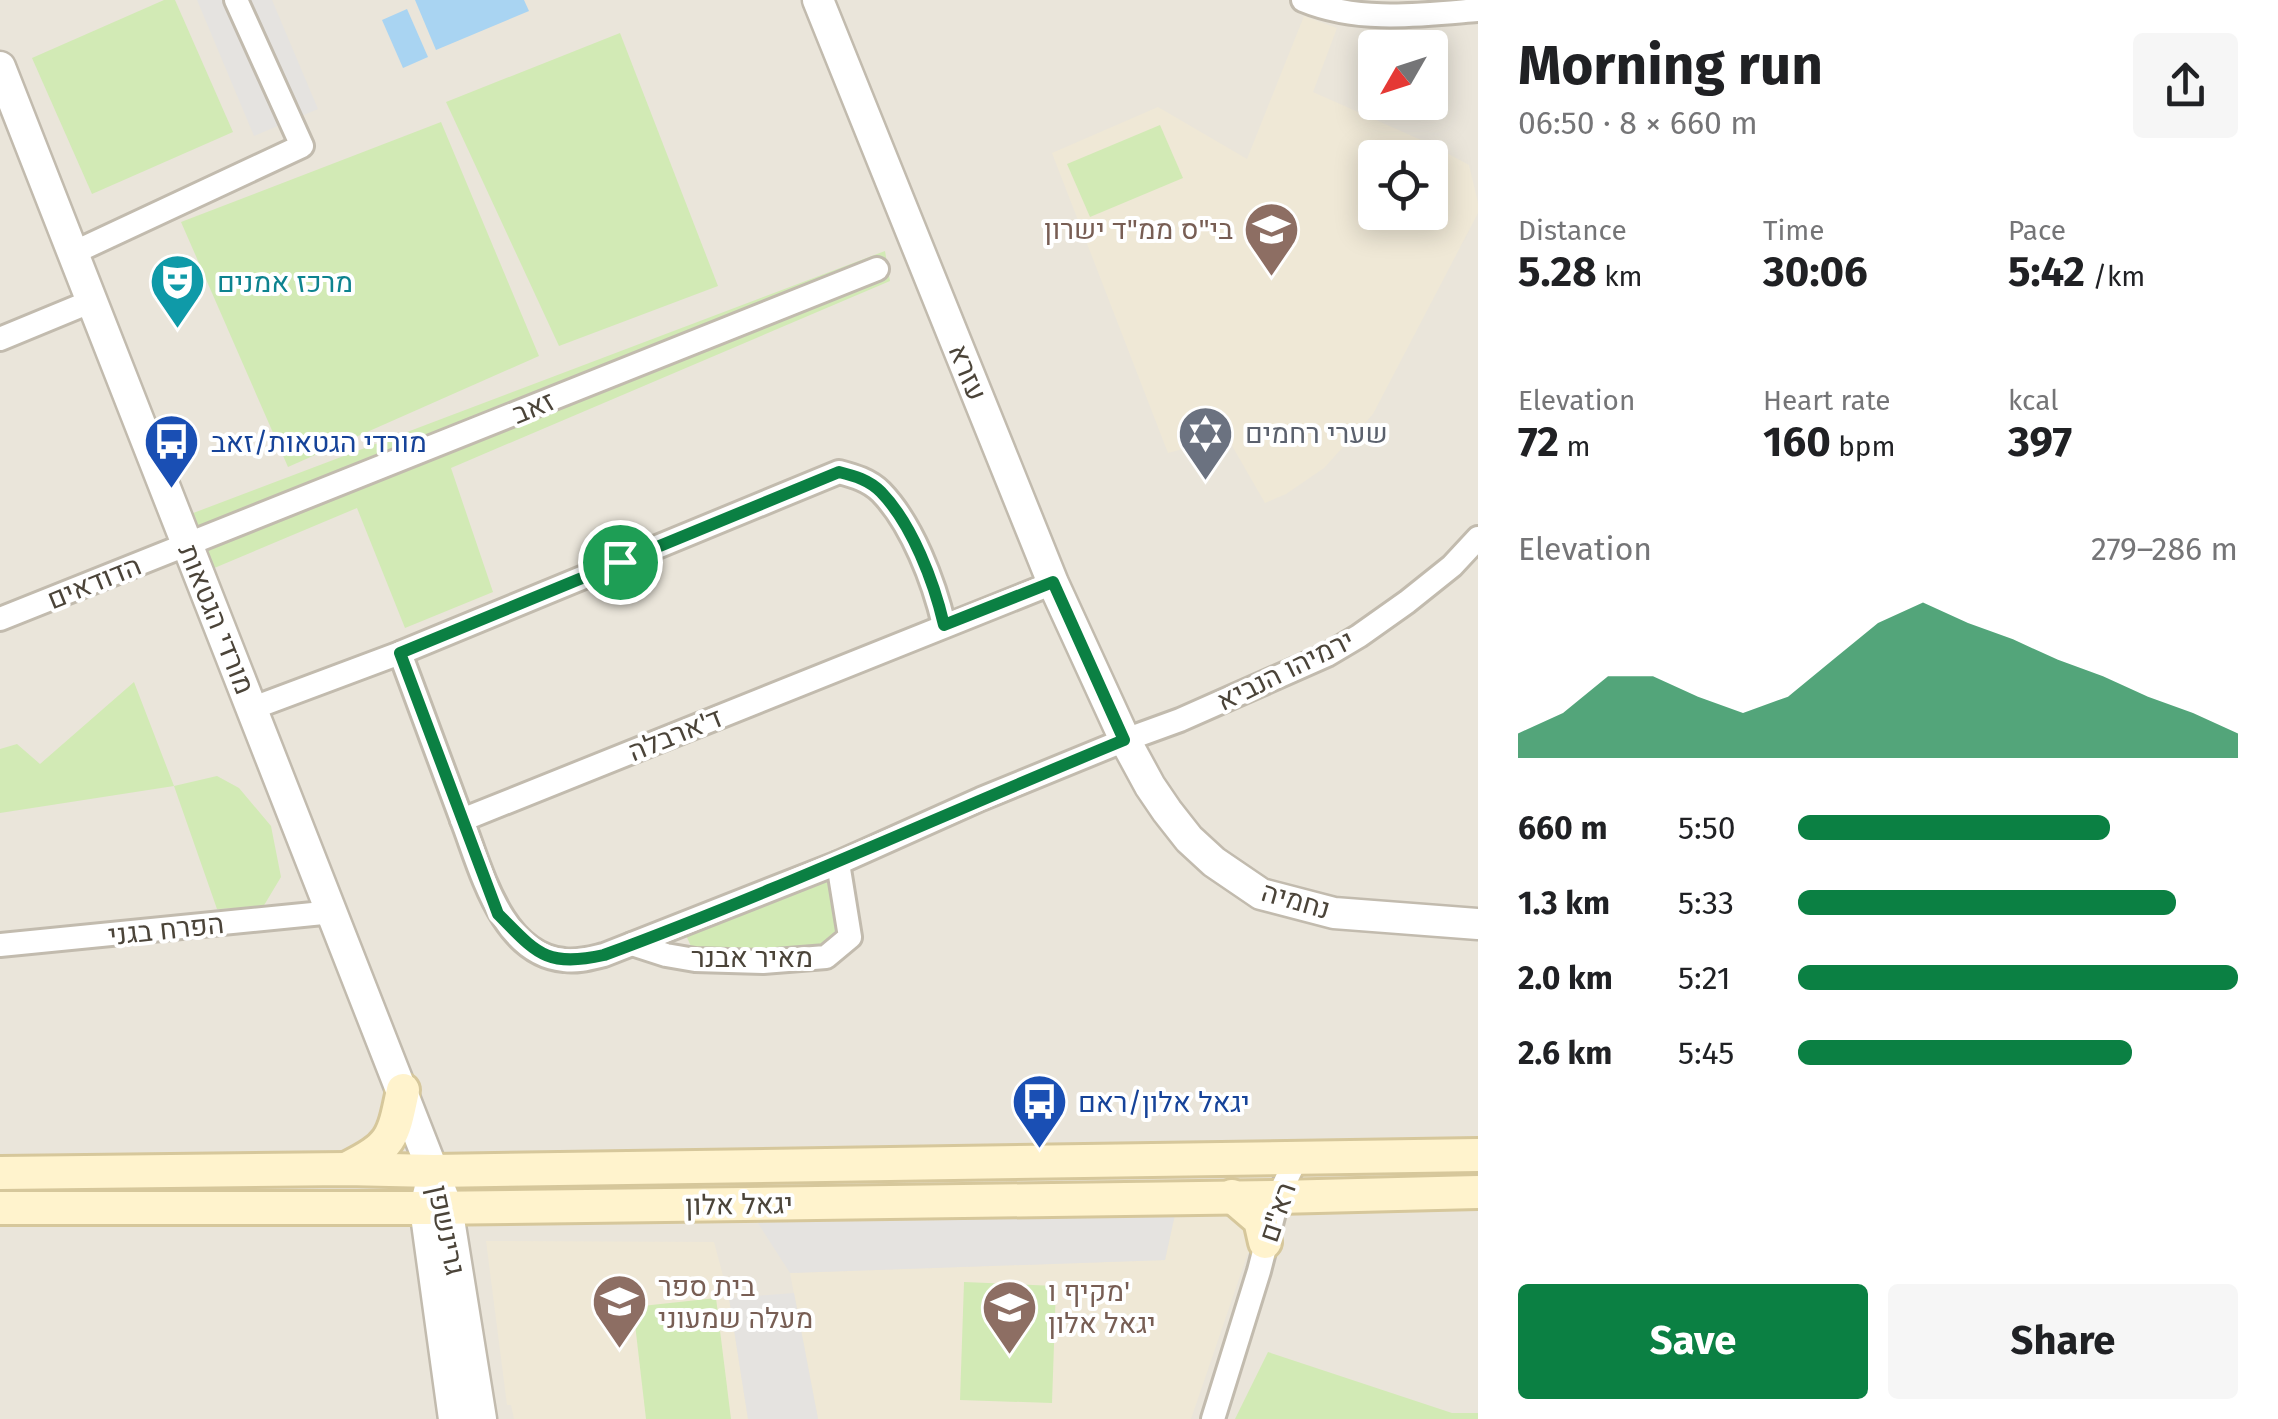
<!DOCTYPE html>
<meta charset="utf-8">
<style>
:root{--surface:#fff;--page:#f6f6f6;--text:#202124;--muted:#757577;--accent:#0b8043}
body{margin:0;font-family:"Fira Sans",Heebo,sans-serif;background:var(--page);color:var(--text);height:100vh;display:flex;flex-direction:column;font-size:38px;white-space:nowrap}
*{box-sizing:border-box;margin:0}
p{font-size:32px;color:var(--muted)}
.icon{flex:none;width:55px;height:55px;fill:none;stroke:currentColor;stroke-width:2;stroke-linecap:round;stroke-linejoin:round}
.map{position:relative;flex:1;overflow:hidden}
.details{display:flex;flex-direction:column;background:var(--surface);width:800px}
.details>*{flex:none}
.needle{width:65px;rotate:231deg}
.fabs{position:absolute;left:1358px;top:30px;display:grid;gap:20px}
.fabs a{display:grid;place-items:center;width:90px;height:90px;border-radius:10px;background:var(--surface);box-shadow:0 5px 25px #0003;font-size:50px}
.pin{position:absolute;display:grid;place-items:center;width:85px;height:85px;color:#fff;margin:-42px;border:5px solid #fff;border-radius:50%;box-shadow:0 2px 10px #0007}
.round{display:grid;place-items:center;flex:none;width:105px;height:105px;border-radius:10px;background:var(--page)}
.summary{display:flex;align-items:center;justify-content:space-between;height:170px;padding:0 40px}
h1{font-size:55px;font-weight:700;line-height:75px}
.stats{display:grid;grid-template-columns:repeat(3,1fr);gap:15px;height:170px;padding:10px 40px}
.stats div{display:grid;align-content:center}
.stats b{font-size:42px;font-weight:700}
.stats small{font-size:28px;font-weight:400}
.stats p{font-size:28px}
.chart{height:280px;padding:20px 40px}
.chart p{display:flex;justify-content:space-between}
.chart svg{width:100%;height:180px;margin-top:10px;fill:var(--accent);opacity:.7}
.primary-button{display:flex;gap:20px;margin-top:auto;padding:20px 40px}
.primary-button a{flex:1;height:115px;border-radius:10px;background:var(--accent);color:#fff;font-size:40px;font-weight:700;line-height:115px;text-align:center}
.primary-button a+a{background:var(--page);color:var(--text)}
ul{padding:0 40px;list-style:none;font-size:32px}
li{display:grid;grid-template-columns:160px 120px 1fr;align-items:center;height:75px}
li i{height:25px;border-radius:12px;background:var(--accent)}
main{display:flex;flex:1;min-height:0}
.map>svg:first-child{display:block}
.residential{fill:#eae5da;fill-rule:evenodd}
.education{fill:#efe8d6;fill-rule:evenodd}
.green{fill:#d2eab5}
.parking{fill:#e5e3e0}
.water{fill:#a9d4f2}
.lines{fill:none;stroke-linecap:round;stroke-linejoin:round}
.minor-casing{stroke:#c2bbae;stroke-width:28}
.tertiary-casing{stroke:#c2bbae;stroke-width:35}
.secondary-casing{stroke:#d6c79b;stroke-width:38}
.minor{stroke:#fff;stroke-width:22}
.tertiary{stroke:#fff;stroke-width:30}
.secondary{stroke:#fff3cd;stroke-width:32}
.route-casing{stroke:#fff;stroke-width:20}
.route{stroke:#0b8043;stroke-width:12}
.labels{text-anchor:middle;stroke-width:8;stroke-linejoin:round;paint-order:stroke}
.education-label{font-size:28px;fill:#785e54;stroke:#fff;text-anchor:start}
.culture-label{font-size:28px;fill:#0d838f;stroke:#fff;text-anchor:start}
.street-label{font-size:28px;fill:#4b4439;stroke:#fff}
.worship-label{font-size:28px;fill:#5b616d;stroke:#fff;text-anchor:start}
.transit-label{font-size:28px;fill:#164399;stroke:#fff;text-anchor:start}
</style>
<main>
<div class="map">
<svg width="1478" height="1419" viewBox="0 0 1478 1419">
<rect width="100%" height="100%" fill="#f6f3ec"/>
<path class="residential" d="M 0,0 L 1478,0 L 1478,1419 L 0,1419 ZM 1375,48 L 1430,48 L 1430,102 L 1375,102 ZM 1375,158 L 1430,158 L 1430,212 L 1375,212 Z"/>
<g class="education">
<path d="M 1304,16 L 1337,28 L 1313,92 L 1430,144 L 1469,165 L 1478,203 L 1478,213 L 1373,414 L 1324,468 L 1286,494 L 1265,503 L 1227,437 L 1168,453 L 1052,153 L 1158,107 L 1247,159 ZM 1375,158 L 1430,158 L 1430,212 L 1375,212 Z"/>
<polygon points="1234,1212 1253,1238 1191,1419 818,1419 790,1273 1165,1260 1175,1214"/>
<polygon points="486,1241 714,1242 729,1298 748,1419 514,1419 511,1405 507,1405"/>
</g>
<g class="green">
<polygon points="164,0 175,0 233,132 92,194 32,58"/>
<polygon points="620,33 718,286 559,346 446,102"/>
<polygon points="441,122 539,356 288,467 181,222"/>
<polygon points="1160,125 1183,178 1090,217 1067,164"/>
<polygon points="885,251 890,281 451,468 493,592 405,628 357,508 212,569 188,515"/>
<polygon points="134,682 174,786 217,776 239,788 271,826 281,877 263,907 217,909 174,786 0,813 0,749 17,744 40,764"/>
<polygon points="830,877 839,927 824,947 759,954 694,953 685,933"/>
<polygon points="964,1282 1056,1286 1052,1403 960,1400"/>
<polygon points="716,1298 731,1419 646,1419 633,1307"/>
<polygon points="1268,1352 1452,1413 1478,1413 1478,1419 1235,1419"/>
</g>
<g class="parking">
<polygon points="197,0 272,0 318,109 254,136"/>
<polygon points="1175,1214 1165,1260 790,1273 754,1217"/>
<polygon points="794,1293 818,1419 748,1419 729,1298"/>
</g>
<g class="water">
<polygon points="415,0 524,0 529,11 436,50"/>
<polygon points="407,9 428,57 403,68 382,20"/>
</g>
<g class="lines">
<defs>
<g id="minor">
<path d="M 1303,0 C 1359,23 1419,15 1478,10"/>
<polyline points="73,253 302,146 236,0"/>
<polyline points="0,339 92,301"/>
<polyline points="0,619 877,269"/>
<polyline points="400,653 462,820 1053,583"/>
<path d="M 253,708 L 400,653 L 839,472 C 854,476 869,480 881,492 C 912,524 934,582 944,625"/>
<path d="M 462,820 C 481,869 501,954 564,960 C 578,962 591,958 604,955 L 838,863 L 981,799 L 1125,740 L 1180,720 L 1327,655 L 1359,636 L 1407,602 L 1452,566 L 1478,538"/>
<polyline points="632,944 666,955 695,960 763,962 826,957 850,937 838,863"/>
<polyline points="0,945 333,912"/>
<polyline points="1213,1419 1259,1271 1278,1197 1297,1157"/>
</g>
<g id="tertiary">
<polyline points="818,0 1053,583 1125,740 1150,786 1167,811 1189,839 1214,862 1261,894 1334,913 1478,924"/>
<polyline points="0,67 447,1207 481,1419"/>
<polyline points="431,1183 425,1208 454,1419"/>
</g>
<g id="secondary">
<path d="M 346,1169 C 392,1146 393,1139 403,1090"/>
<polyline points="0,1173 346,1169 434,1171 1478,1155"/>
<polyline points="1232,1196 1260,1220 1265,1242"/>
<polyline points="0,1208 425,1208 1278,1197 1478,1192"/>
</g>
</defs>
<use href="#minor" class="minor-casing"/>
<use href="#tertiary" class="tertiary-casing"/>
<use href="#secondary" class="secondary-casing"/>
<use href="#minor" class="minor"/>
<use href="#tertiary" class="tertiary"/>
<use href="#secondary" class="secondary"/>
</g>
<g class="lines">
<defs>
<path id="route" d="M 839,472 C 855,476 869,480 881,492 C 912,524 934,582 944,625 L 1053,582 L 1124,740 C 951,811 780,890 604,955 C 545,968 536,952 498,914 L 400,653 Z"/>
</defs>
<use href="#route" class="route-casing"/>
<use href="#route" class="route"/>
</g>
<defs>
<symbol id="school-pin" viewBox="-11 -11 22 30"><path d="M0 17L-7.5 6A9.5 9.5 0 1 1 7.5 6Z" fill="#8d6e63" stroke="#fff"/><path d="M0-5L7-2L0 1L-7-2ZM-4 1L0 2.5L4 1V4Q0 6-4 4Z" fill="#fff"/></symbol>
<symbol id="theatre-pin" viewBox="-11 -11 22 30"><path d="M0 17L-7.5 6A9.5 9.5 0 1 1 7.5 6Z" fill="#0f9aa8" stroke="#fff"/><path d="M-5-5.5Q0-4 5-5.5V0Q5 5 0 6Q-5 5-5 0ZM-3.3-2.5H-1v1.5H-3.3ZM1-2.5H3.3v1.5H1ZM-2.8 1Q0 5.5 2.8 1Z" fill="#fff"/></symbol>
<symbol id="synagogue-pin" viewBox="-11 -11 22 30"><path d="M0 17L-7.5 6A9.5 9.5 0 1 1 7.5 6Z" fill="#6b7280" stroke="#fff"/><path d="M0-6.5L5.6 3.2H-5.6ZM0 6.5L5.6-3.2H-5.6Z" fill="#fff"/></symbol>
<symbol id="bus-pin" viewBox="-11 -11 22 30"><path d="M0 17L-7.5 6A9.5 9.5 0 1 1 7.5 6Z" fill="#1a4fb4" stroke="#fff"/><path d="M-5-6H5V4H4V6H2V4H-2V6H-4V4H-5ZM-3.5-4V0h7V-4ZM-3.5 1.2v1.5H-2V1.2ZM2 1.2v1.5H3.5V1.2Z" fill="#fff"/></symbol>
</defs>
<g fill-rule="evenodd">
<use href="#school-pin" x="1240" y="198" width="63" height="86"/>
<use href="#theatre-pin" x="146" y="250" width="63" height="86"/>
<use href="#synagogue-pin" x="1174" y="402" width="63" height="86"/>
<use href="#bus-pin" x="140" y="410" width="63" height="86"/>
<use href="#bus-pin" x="1008" y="1070" width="63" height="86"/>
<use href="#school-pin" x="588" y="1270" width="63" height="86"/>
<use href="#school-pin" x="978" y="1276" width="63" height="86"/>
</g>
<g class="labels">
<g class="education-label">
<text x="1233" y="239" text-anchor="end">בי"ס ממ"ד ישרון</text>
<text x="658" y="1296">בית ספר<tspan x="658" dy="32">מעלה שמעוני</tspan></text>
<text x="1048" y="1301">מקיף ו'<tspan x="1048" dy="32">יגאל אלון</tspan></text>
</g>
<g class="culture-label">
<text x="217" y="292">מרכז אמנים</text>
</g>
<g class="street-label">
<text transform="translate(968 372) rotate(68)" y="10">עזרא</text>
<text transform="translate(533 407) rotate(-22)" y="10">זאב</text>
<text transform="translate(94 582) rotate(-22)" y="10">הדודאים</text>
<text transform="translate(217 619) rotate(68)" y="10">מורדי הגטאות</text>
<text transform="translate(1285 670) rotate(-26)" y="10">ירמיהו הנביא</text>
<text transform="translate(675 734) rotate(-22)" y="10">ד'ארבלה</text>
<text transform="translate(1296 900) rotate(16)" y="10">נחמיה</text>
<text transform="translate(166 929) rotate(-6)" y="10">הפרח בגני</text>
<text x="752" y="967">מאיר אבנר</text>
<text transform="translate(739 1204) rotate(-1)" y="10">יגאל אלון</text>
<text transform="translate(1277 1212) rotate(-71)" y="10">רא"ם</text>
<text transform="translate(447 1230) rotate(78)" y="10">גרינשפן</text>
</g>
<g class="worship-label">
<text x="1245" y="443">שערי רחמים</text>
</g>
<g class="transit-label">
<text x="211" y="452">מורדי הגטאות/זאב</text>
<text x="1078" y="1112">יגאל אלון/ראם</text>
</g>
</g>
</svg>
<div class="fabs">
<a><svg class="needle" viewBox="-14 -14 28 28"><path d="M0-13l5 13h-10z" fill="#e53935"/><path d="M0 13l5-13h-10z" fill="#757577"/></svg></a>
<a><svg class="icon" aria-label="locate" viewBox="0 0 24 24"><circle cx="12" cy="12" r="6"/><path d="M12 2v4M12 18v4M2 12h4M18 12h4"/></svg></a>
</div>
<div class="pin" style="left:620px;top:562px;background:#1e9e55"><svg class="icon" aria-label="arrive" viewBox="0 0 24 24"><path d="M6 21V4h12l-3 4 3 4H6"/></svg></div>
</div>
<section class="details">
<div class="summary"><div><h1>Morning run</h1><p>06:50 · 8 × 660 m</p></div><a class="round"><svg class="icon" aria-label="share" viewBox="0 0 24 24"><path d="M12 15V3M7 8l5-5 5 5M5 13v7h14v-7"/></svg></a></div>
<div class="stats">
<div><p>Distance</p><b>5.28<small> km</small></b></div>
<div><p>Time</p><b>30:06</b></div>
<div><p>Pace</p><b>5:42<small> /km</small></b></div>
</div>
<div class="stats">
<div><p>Elevation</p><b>72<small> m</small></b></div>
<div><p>Heart rate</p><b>160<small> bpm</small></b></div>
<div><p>kcal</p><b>397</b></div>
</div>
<div class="chart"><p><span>Elevation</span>279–286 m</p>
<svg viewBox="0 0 160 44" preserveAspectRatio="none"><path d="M0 44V38L10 33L20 24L30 24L40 29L50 33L60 29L70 20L80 11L90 6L100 11L110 15L120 20L130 24L140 29L150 33L160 38V44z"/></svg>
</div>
<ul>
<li><b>660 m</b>5:50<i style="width:71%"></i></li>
<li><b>1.3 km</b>5:33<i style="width:86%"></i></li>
<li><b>2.0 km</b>5:21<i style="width:100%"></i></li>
<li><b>2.6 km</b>5:45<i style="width:76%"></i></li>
</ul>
<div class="primary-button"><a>Save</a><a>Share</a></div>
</section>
</main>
